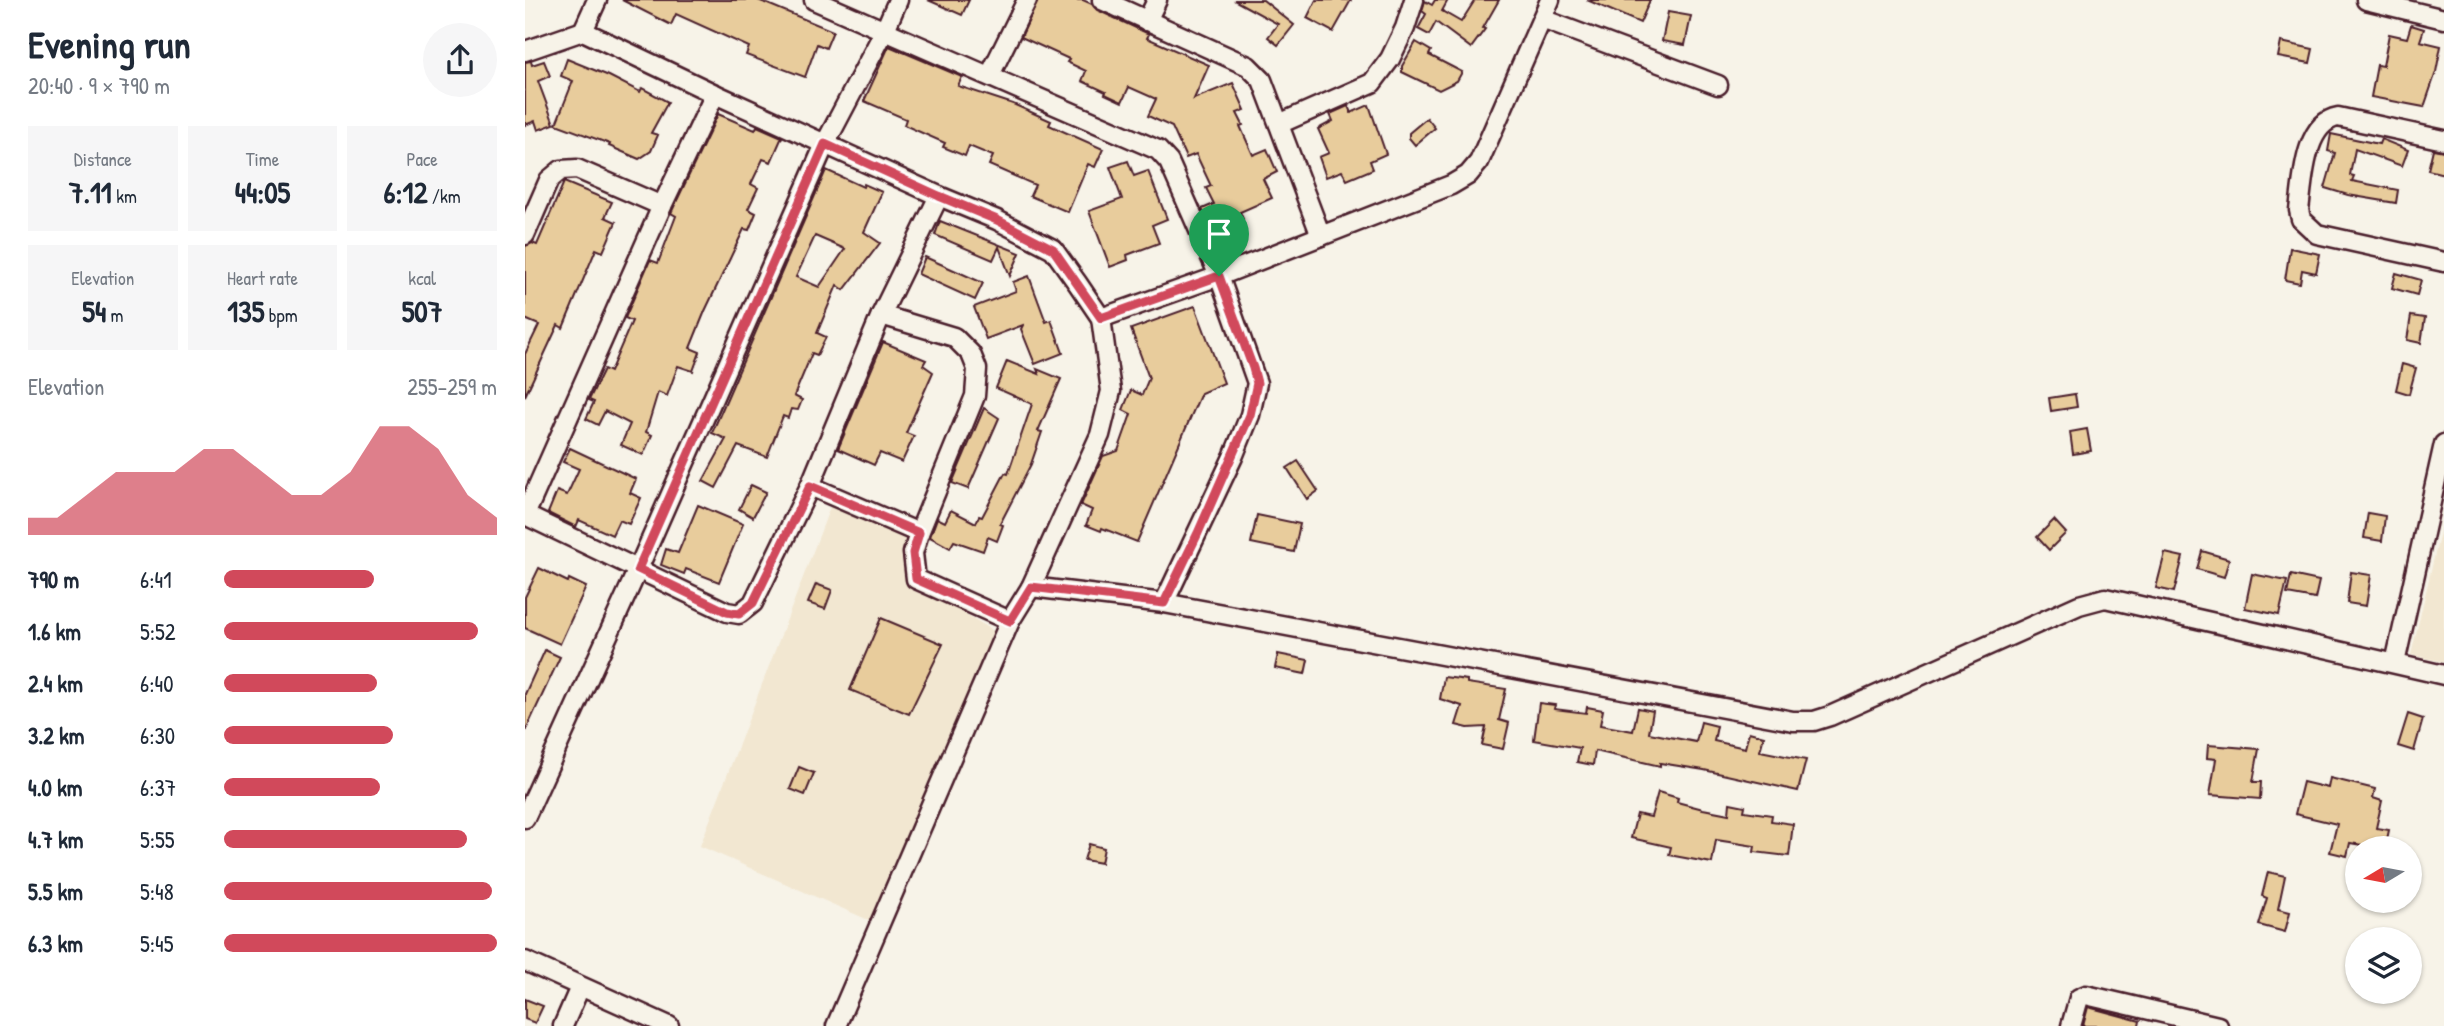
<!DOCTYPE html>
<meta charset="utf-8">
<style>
:root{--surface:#fff;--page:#f6f6f7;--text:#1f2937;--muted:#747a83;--accent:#d1495b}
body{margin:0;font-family:"Patrick Hand",sans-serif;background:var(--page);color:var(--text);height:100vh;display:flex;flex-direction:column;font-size:26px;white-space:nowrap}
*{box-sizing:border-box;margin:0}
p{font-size:23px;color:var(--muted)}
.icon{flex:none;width:38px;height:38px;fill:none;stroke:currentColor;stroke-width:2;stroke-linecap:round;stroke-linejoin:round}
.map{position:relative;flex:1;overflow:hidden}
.details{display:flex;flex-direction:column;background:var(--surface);width:525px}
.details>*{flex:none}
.needle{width:46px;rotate:260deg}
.tools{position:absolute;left:1820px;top:836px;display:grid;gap:14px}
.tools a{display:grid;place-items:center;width:77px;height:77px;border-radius:50%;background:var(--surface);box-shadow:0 2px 5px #0004;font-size:35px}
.pin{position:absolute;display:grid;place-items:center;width:60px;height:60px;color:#fff;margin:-72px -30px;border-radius:50% 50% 50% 0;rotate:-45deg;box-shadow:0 0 7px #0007}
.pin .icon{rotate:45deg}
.round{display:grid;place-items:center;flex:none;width:74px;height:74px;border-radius:37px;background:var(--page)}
.overview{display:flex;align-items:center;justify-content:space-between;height:119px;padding:0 28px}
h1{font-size:38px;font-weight:700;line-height:52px}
.metrics{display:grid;grid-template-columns:repeat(3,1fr);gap:10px;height:119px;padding:7px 28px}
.metrics div{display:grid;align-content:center;border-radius:0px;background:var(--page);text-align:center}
.metrics b{font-size:30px;font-weight:700}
.metrics small{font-size:19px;font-weight:400}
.metrics p{font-size:19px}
.chart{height:196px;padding:14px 28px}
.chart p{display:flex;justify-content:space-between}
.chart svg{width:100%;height:126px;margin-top:7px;fill:var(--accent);opacity:.7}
ul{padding:0 28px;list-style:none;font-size:23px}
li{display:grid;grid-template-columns:112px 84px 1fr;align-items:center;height:52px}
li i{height:18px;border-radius:9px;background:var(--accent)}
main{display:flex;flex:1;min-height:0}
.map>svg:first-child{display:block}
.built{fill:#f2e7d1}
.building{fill:#e8cc9c;stroke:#4a1f2b;stroke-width:2;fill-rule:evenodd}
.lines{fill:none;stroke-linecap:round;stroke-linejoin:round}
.minor-casing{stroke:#4a1f2b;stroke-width:23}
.minor{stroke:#f7f3e8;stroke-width:18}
.route-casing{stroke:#fff;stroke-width:14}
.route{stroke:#d1495b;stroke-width:9}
</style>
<main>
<section class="details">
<div class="overview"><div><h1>Evening run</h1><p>20:40 · 9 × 790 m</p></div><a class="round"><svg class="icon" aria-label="share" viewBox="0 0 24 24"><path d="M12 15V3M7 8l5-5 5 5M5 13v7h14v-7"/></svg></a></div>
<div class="metrics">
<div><p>Distance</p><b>7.11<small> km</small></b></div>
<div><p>Time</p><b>44:05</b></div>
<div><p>Pace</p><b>6:12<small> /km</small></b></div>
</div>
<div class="metrics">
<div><p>Elevation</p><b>54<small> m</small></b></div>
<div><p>Heart rate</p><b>135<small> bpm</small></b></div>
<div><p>kcal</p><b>507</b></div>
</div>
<div class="chart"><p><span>Elevation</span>255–259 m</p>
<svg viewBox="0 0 160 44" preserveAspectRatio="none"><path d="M0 44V38L10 38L20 30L30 22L40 22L50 22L60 14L70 14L80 22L90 30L100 30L110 22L120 6L130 6L140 14L150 30L160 38V44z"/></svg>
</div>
<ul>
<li><b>790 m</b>6:41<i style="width:55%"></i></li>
<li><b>1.6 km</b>5:52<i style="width:93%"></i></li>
<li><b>2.4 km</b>6:40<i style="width:56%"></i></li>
<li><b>3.2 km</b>6:30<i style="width:62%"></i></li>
<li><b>4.0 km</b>6:37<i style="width:57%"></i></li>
<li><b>4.7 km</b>5:55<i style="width:89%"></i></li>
<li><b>5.5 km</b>5:48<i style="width:98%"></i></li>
<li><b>6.3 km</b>5:45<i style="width:100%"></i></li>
</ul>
</section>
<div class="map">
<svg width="1919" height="1026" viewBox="0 0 1919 1026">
<rect width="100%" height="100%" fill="#f7f3e8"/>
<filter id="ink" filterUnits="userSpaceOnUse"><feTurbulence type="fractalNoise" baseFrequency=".0143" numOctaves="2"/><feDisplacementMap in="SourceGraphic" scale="14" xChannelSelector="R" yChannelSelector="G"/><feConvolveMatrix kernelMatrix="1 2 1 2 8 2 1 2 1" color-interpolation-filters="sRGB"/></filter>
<g filter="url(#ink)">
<g class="built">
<polygon points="307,502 390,534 388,582 472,633 348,922 175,846"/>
<polygon points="1919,516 1919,662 1886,655"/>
</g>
<g class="building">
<polygon points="97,0 233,0 308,31 301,48 292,44 280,77 221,55 224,47 151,14 146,25"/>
<polygon points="403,0 444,0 437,15"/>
<polygon points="513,0 558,0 567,4 572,10 624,34 622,38 684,65 669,99 708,83 720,110 712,113 718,125 715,126 728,155 742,149 752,172 738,179 747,198 715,212 718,219 688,234 677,209 689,204 681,188 686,186 671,154 661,158 647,127 623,116 631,99 604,87 597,102 580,94 581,92 557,81 561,71 542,62 544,59 496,37"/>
<polygon points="709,0 738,0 769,25 753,45 743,37 753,24"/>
<polygon points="791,0 826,0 808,32 782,18"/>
<polygon points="910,0 923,0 917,11 936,22 950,0 974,0 958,28 960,29 946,48 911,22 904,35 893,29 901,14 897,11 900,1 907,5"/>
<polygon points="1062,0 1125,0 1115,23"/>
<polygon points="1143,12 1166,16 1160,45 1137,41"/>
<polygon points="1886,25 1899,29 1895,41 1916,46 1911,72 1899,107 1846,97 1852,65 1858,66 1864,34 1882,38"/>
<polygon points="891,42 906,51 904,55 937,72 932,81 914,90 877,72 877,66"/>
<polygon points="1756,42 1788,49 1785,63 1753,57"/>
<polygon points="364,46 437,77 433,86 488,104 526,121 524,125 578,149 570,167 563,164 543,212 505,196 510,185 464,165 468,156 444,146 440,156 418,147 420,143 379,125 381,119 339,101"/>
<polygon points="42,59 84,76 115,92 117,88 143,102 126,133 133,135 126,151 114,159 84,146 85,144 31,124 48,81 36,76"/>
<polygon points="6,61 7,65 19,61 25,76 13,81 29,124 13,130 10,121 0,125 0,62"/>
<polygon points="844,105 861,154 845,161 848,169 822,180 817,171 801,177 794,157 804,153 793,129 808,121 805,114 823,106 826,113"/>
<polygon points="193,114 230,130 232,126 257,137 246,162 238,159 226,184 233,188 223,209 231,213 224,230 219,229 180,311 165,348 175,352 168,371 153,366 142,396 133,392 121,432 127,435 118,455 96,445 105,424 80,411 73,425 61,419 69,402 64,400 79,369 85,372 107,321 100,318 125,260 133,263 151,216 146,213"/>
<polygon points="902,118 910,128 890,145 884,138 884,133"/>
<polygon points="1806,134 1854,144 1856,139 1883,150 1877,166 1830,149 1825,175 1829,176 1827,181 1873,190 1871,203 1823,195 1800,188 1810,153 1803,151"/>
<polygon points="1908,149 1919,151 1919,174 1903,170"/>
<polygon points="603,161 609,176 623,171 642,219 627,225 634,243 602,255 603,260 585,267 564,211 597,199 585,167"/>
<path d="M 301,170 L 338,187 L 339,184 L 357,192 L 339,232 L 355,243 L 319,290 L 312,285 L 292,333 L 301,337 L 292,355 L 287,353 L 269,396 L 277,400 L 273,410 L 266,409 L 263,418 L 258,416 L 242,457 L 213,446 L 191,488 L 178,481 L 201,439 L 187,433 ZM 290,236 L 320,249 L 294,287 L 271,277 Z"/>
<polygon points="39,182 87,202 80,217 91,222 78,252 71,249 38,328 33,325 0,396 0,354 14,325 0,319 0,246 7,243 12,245"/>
<polygon points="415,221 495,253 485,276 474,247 468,260 410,235"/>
<polygon points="1765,248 1795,254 1791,273 1777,270 1775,283 1760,280"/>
<polygon points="400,257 458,283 450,300 393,274"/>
<polygon points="1871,273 1896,280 1892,295 1867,288"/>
<polygon points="504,276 521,322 526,320 538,353 510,364 496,329 498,325 461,339 449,307 491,291 488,282"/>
<polygon points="670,306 699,383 676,393 612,542 577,528 576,531 561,525 567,510 556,505 578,456 593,451 606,414 598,410 606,390 617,395 624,378 606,329"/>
<polygon points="1886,316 1900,318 1896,343 1882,340"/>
<polygon points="358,342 401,360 398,365 408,372 381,433 389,436 377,462 355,453 349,465 313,449"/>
<polygon points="482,361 514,374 512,369 536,379 513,431 517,432 506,464 475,524 478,525 472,541 463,537 458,551 429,541 425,548 405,537 412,518 420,522 426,510 451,523 454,516 457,517 480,473 483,474 507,404 471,388"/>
<polygon points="1877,364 1891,368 1884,394 1871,390"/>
<polygon points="1550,394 1552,407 1526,411 1524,398"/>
<polygon points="459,408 474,418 443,489 427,483"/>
<polygon points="1562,429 1566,451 1548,454 1545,432"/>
<polygon points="45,448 111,479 105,493 116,498 104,524 94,520 87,535 54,520 51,527 23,513 32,491 42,495 54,469 38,462"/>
<polygon points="773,461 793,491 782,499 762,468"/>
<polygon points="226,485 241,492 228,517 214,509"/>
<polygon points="173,505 218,524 194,582 161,569 159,574 136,565 141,549 153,553"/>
<polygon points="1843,513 1860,516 1857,541 1839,538"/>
<polygon points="732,515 775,524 769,552 726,543"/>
<polygon points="1529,520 1541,533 1524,550 1512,537"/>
<polygon points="1677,551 1704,559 1699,577 1672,569"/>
<polygon points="1640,553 1658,557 1649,592 1631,588"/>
<polygon points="14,568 43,582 44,579 61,587 35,644 0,628 0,597"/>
<polygon points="1826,572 1846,575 1841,606 1822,603"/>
<polygon points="1727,574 1762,581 1754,615 1720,608"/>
<polygon points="1766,575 1794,581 1790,599 1762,594"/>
<polygon points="291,584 307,590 300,609 283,603"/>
<polygon points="356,618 418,644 384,714 325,690"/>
<polygon points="20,650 35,657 0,732 0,694"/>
<polygon points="753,654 783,660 780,674 750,668"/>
<polygon points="919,677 942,680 942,683 981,689 974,720 984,723 978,749 957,745 961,727 943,728 931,725 937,706 915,699"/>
<polygon points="1014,703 1030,705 1029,709 1061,713 1062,707 1078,710 1075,725 1108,731 1113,708 1128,711 1124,733 1171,742 1176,722 1192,726 1189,741 1220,748 1224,732 1239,736 1235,751 1281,760 1273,791 1179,770 1135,763 1135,766 1070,751 1068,765 1052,762 1055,748 1009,740"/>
<polygon points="1883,714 1898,719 1889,751 1873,746"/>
<polygon points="1683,745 1734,749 1728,782 1736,782 1735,799 1685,795 1691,759 1682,758"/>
<polygon points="274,767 289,773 280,795 265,789"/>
<polygon points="1805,778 1850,789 1848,798 1857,801 1851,828 1864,830 1860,849 1825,843 1822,856 1805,852 1812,824 1770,814 1778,782 1803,788"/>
<polygon points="1133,792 1153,798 1152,802 1178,809 1204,814 1205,803 1220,806 1219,811 1247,815 1246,821 1268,824 1264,856 1229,852 1230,846 1191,840 1187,863 1144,855 1146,847 1106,838 1112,814 1126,817"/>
<polygon points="564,844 579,848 576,863 559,860"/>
<polygon points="1743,872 1760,876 1753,909 1765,912 1760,932 1734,925 1742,898 1737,896"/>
<polygon points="0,999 18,1006 10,1023 0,1019"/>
<polygon points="1563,1007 1615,1021 1614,1026 1558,1026"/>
</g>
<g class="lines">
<defs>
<g id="minor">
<polyline points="289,0 633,150 644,162 694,276 732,383 725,415 708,457 639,603"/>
<polyline points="577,0 723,66 737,80 796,236"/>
<polyline points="1841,0 1919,19"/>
<polyline points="1017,19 1193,85"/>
<polyline points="622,21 632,0"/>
<polyline points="58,31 72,0"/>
<polyline points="0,51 58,31 190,94 414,196 472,220 528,249 553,284 576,318 586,391 575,435 506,587 485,621 311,1026"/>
<polyline points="465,75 502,0"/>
<polyline points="754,124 847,83 865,59 880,28 889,0"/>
<path d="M 1919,140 L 1813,117 C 1779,123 1778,182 1774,210 L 1776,219 L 1792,234 L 1919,262"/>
<polyline points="0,235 24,180 36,170 52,169 137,206"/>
<polyline points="356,315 429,337 446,354 452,369 450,396 394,533 388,553 391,579 485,621"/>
<polyline points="576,318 694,276 926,185 943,175 954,162 1025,0"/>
<polyline points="285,486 394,533"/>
<polyline points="0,515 202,612 214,614 228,603 285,486 356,315 414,196"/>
<polyline points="0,515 137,206 190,94"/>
<polyline points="506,587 639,603 1268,721 1289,721 1305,716 1554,605 1580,598 1919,675"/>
<polyline points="1870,663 1919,444"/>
<polyline points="0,818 113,569 300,144 360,30 373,0"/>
<polyline points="0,961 144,1026"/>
<polyline points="38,1026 55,987"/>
<polyline points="1546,1026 1554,998 1561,995 1693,1026"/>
</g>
</defs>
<use href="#minor" class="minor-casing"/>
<use href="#minor" class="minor"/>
</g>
</g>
<g class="lines" filter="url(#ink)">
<defs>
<polygon id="route" points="300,144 414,196 472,220 528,249 576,318 694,276 728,368 732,383 725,415 673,533 639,603 506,587 485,621 391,579 388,553 394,533 285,486 228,603 214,614 202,612 113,569"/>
</defs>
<use href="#route" class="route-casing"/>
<use href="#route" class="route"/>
</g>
</svg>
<div class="tools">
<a><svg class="needle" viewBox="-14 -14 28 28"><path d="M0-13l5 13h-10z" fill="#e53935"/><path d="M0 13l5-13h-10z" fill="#747a83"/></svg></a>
<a><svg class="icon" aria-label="layers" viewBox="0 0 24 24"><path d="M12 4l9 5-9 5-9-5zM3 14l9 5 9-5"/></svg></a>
</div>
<div class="pin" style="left:694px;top:276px;background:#1e9e55"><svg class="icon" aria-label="arrive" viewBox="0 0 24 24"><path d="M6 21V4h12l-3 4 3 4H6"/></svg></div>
</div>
</main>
